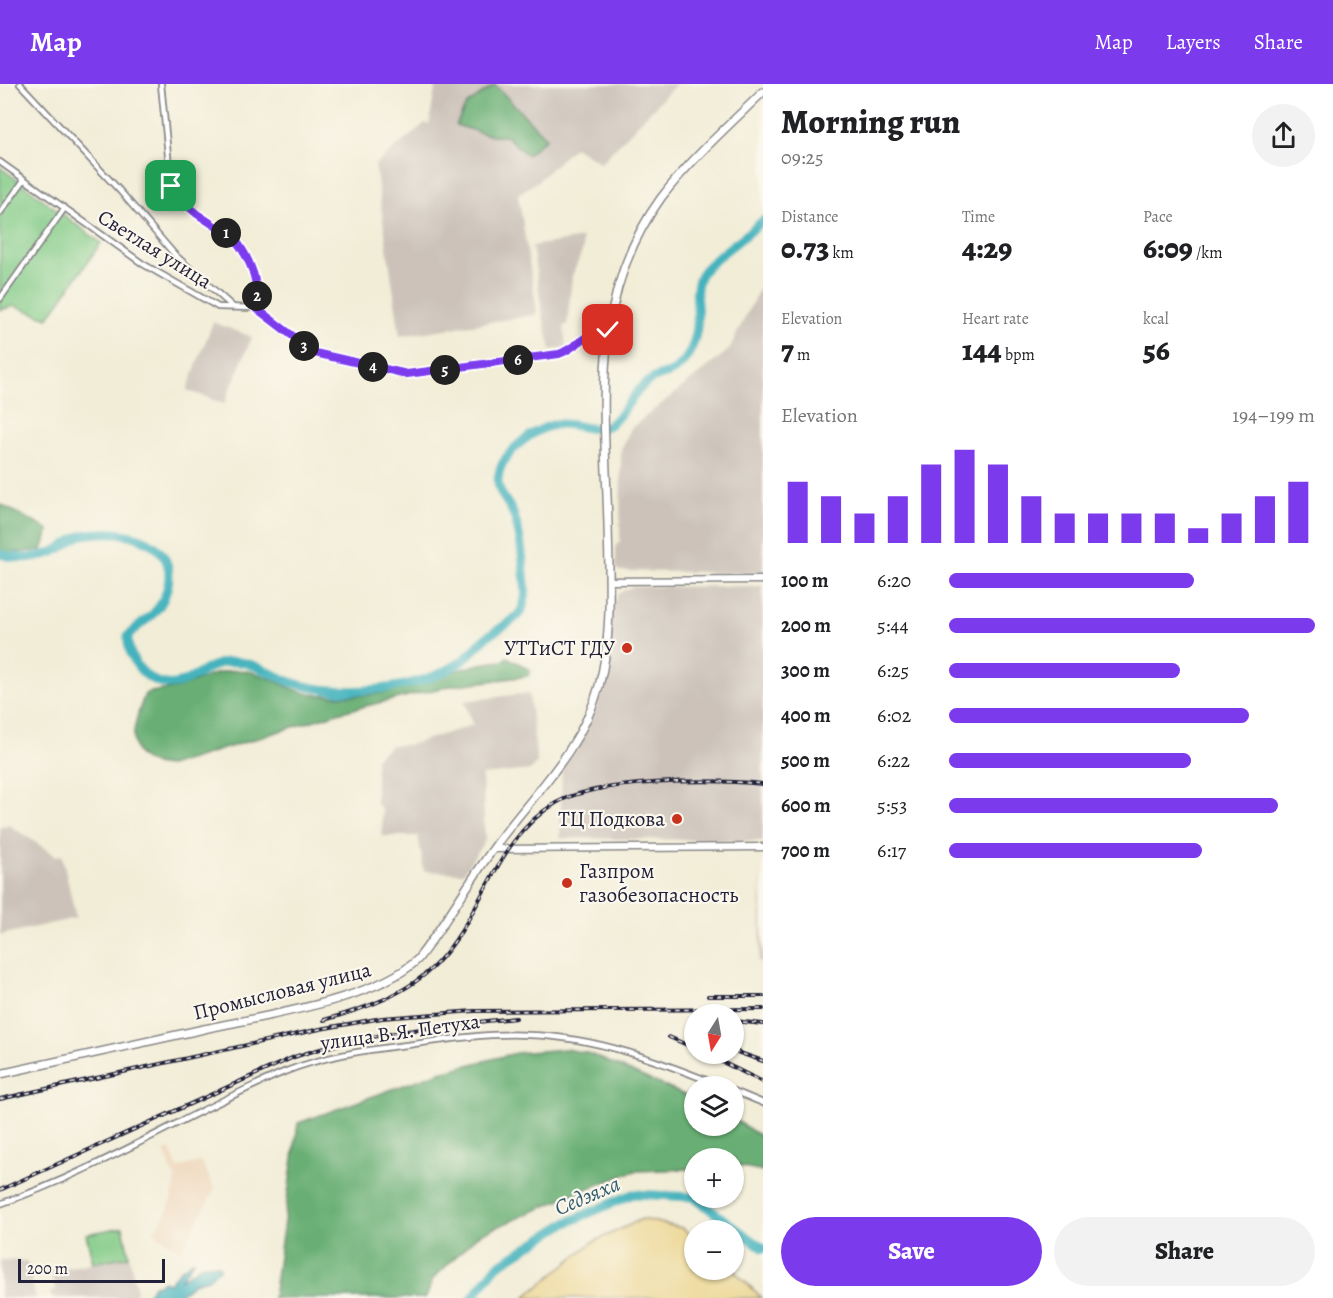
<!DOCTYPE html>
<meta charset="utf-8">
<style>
:root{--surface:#fff;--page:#f2f2f2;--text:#202124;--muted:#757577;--accent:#7c3aed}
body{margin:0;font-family:Alegreya,serif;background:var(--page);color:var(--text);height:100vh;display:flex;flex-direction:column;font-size:22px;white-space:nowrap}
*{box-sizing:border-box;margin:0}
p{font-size:20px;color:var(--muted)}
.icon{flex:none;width:33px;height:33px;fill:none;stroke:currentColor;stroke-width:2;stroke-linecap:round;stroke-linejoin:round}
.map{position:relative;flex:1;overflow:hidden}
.details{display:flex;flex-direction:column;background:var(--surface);width:570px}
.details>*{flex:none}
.needle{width:39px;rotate:191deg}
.tools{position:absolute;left:684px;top:920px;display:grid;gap:12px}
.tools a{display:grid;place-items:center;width:60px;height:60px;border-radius:50%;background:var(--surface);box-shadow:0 2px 4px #0004;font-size:30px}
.scale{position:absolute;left:18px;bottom:15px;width:147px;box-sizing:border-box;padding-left:6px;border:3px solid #22223b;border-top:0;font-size:16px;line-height:21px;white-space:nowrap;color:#22223b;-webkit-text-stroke:4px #fbf7ec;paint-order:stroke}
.pin{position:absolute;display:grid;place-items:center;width:51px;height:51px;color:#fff;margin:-26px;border-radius:12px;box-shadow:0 3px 9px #0006}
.km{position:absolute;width:30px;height:30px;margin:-15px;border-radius:50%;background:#222;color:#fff;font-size:16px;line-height:30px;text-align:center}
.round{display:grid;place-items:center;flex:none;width:63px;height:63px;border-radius:32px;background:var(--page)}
.head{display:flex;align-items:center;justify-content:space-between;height:102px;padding:0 18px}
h1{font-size:33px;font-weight:800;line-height:45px}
.metrics{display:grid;grid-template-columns:repeat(3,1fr);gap:9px;height:102px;padding:6px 18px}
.metrics div{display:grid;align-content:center}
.metrics b{font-size:30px;font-weight:800}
.metrics small{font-size:16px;font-weight:400}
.metrics p{font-size:16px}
.chart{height:168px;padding:12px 18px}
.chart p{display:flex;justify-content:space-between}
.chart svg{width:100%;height:108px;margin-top:6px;stroke:var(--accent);stroke-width:6}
.cta{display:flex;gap:12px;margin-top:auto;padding:12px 18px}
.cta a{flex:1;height:69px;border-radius:36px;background:var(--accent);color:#fff;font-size:24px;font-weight:800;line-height:69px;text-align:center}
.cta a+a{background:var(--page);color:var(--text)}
ul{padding:0 18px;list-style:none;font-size:20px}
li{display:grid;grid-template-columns:96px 72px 1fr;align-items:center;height:45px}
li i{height:15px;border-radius:8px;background:var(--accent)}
header{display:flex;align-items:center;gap:36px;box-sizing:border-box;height:84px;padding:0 30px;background:var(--accent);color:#fff}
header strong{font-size:28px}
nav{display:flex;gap:33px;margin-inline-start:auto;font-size:21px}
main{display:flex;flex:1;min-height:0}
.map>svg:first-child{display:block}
.built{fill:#eed7bb}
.industrial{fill:#ccc2b9}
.green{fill:#82cb87;stroke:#527661;stroke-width:1.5}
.forest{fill:#69af74;stroke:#466858;stroke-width:1.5}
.sand{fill:#eeda9e;stroke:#887e6c;stroke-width:1.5}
.water{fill:#44b3be;stroke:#336a7c;stroke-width:1.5}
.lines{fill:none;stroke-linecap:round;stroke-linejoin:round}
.river{stroke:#44b3be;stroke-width:9}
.minor-casing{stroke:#8a8889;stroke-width:8}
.major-casing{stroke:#8a8889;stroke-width:9}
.highway-casing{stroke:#8a8889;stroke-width:10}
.minor{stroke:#fff;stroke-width:4.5}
.major{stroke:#fff;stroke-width:6}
.highway{stroke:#fff;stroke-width:7}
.rail-casing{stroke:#22223b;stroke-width:4}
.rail{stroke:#fbf7ec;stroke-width:1.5;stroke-dasharray:4.5;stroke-linecap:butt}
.route-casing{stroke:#fff;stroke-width:12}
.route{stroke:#7c3aed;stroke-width:8}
.poi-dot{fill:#c8321e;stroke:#fbf7ec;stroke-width:2}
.labels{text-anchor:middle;stroke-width:4.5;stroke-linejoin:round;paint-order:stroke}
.street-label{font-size:21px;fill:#22223b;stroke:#fbf7ec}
.poi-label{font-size:21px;fill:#22223b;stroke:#fbf7ec;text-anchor:end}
.water-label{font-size:22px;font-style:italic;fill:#305c6f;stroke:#fbf7ec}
</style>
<header>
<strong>Map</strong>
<nav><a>Map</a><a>Layers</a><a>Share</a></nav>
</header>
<main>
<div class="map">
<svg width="763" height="1214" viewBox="0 0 763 1214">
<rect width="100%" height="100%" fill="#fbf7ec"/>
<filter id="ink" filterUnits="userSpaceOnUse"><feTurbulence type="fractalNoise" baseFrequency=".0167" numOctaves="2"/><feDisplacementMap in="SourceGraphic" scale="12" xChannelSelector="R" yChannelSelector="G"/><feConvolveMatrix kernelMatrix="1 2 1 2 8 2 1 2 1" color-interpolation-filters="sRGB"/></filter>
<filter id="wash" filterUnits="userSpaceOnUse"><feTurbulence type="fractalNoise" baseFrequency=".008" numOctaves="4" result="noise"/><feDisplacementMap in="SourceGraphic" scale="24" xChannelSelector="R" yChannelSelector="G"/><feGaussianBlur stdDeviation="1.35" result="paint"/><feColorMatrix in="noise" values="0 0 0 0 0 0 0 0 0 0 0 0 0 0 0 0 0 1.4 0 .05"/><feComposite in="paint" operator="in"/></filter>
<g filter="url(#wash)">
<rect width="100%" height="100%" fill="#f2edd7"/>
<polygon class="built" points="170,1065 178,1084 201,1077 215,1105 181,1167 153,1148 168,1126 175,1102 175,1094 164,1067"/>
<g class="industrial">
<polygon points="436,0 676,0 601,79 574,63 538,97 518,110 537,227 535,231 400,252 375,81 425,39 429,40"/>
<polygon points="582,154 583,165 572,192 567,241 564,242 566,263 551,266 543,232 532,162"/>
<polygon points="763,197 763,489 619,487 616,483 616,462 620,457 621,365 631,344 729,266"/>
<polygon points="213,238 252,253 224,320 187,306"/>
<polygon points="763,502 763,757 560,754 562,685 578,661 597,621 606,584 613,522 618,510 631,503"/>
<polygon points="529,609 537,678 531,686 482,691 485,756 463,789 424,787 418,752 382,752 382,726 376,719 376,674 391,661 409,661 473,641 464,617"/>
<polygon points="9,741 56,772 62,771 76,834 0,851 0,743"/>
<polygon points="761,787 763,878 758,878 760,866"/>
<polygon points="129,1172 137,1207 132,1214 52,1214 50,1208 55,1206 51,1187"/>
<polygon points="0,1176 27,1177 36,1214 0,1214"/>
</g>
<g class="green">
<polygon points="0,83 101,159 48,234 14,222 0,226"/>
<polygon points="123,1143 129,1172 93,1179 86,1150"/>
</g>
<g class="forest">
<polygon points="495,1 546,54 527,71 506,52 492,52 456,41 466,21"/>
<polygon points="0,420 49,446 42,466 10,469 0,466"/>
<path d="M 507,573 L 531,586 L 528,592 L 450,602 L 341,628 L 169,682 C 120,680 132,643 145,610 C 157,605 168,607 180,603 C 202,596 222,583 246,587 C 268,590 286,605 306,609 C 324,612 348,612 366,611 C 414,607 456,580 503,577 Z"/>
<polygon points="565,965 588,969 694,1015 694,1041 734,1041 734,1035 763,1054 763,1087 734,1081 734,1074 694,1074 694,1085 635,1087 581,1107 478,1151 433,1195 426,1214 273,1214 298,1039 440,988 516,969"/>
</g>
<polygon class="sand" points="642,1135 682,1144 694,1154 694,1185 732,1185 762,1214 524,1214 593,1158"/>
<polygon class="water" points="194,1176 180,1196 203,1180 219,1181 220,1184 208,1195 196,1198 175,1214 145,1214 153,1202 164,1197 169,1199 180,1186"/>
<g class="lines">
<g class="river">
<path d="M 0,470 C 19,476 41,475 59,465 C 67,461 73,454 83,451 C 128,442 188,459 163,516 C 155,533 139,539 128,552 C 126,575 149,604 175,600 C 202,595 210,572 245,579 C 263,583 279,595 297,600 C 344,613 417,607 459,579 C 470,572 478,560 488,552 C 511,536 529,534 525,499 C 523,478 521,449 513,429 C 509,419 498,410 498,398 C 498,390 501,381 506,374 C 518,358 539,342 560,340 C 578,339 597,352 613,338 C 626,326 633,310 646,299 C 653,293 660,292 669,289 C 684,283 693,265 696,249 C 701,229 691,207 702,189 C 713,173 747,153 763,136"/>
<polyline points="472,1214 497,1182 564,1140 633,1110 693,1113 763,1164"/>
</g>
</g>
</g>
<g filter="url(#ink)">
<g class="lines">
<defs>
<g id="minor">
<polyline points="20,0 120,107 175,171 233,223"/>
<polyline points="161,0 171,102 183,118 240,162 253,189 256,224"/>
<path d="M 0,78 L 143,180 L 218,223 L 256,224 L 315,269 L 407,290 L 559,270 C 577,264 588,245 608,246"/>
<polyline points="0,129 24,96"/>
<polyline points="0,215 64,125"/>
<polyline points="734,1007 763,1019"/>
<path d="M 0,1120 C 99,1086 188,1029 284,988 C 324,972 365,966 407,961 C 448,955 488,949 529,951 C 596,953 659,977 721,1002"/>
</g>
<g id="major">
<polyline points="609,497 763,496"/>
<polyline points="493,765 763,763"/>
</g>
<path id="highway" d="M 0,990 C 68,975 136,960 204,945 C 262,932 377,916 418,875 C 445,840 467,801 493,765 C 530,713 582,667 599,602 C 613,551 609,494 608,441 C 605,324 588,215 661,114 C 690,76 729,41 763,8"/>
</defs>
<use href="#minor" class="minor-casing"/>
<use href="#major" class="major-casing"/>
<use href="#highway" class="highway-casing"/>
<use href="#minor" class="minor"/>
<use href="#major" class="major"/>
<use href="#highway" class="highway"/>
<defs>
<g id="rail">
<polyline points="708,912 763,912"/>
<path d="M 324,936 C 364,925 408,910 437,879 C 483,831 495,754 556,719 C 596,695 715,695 763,700"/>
<polyline points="734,937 763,940"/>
<polyline points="669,953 694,964"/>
<polyline points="734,967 763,977"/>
<polyline points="704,969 763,998"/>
<polyline points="0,1015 320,945 382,934 474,927 763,925"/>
<path d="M 0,1106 L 294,973 C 366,949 441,942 516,934"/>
</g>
</defs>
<use href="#rail" class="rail-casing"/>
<use href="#rail" class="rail"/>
</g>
</g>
<g class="lines" filter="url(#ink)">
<defs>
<path id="route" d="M 171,102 L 183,118 L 197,130 L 235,155 C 250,175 260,198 256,224 L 315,269 L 407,290 L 559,270 C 577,264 588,245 608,246"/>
</defs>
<use href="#route" class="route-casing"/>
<use href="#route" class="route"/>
</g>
<g class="poi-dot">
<circle cx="627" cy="564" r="6"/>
<circle cx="677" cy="735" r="6"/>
<circle cx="567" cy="799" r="6"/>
</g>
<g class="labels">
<g class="street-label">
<text transform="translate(155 165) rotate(32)" y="7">Светлая улица</text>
<text transform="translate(282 907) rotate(-14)" y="7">Промысловая улица</text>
<text transform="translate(400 948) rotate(-8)" y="7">улица В.Я. Петуха</text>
</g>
<g class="poi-label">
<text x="615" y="571">УТТиСТ ГДУ</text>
<text x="665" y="742">ТЦ Подкова</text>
<text x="579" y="794" text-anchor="start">Газпром<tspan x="579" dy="24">газобезопасность</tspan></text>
</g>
<g class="water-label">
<text transform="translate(587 1111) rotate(-23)" y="8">Седэяха</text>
</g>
</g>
</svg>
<div class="tools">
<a><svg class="needle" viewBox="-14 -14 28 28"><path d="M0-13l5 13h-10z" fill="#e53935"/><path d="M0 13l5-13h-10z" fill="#757577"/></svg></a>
<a><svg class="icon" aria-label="layers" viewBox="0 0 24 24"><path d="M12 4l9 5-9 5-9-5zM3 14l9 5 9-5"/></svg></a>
<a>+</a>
<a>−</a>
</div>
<div class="scale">200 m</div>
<div class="pin" style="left:171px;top:102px;background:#1e9e55"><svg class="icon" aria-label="arrive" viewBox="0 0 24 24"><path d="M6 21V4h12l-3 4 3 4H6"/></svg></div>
<div class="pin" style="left:608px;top:246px;background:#d93025"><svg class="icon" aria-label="check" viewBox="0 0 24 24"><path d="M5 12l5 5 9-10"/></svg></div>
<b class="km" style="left:226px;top:149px">1</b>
<b class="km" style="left:257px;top:212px">2</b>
<b class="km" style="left:304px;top:262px">3</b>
<b class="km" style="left:373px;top:283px">4</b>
<b class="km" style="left:445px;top:286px">5</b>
<b class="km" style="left:518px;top:276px">6</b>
</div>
<section class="details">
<div class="head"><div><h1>Morning run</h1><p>09:25</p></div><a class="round"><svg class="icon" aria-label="share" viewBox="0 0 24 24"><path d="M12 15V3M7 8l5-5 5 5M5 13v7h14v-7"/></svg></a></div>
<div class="metrics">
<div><p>Distance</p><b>0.73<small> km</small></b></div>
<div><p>Time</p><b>4:29</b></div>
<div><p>Pace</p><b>6:09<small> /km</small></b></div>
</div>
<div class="metrics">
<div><p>Elevation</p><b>7<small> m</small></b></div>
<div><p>Heart rate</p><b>144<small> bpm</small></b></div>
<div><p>kcal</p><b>56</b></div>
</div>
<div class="chart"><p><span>Elevation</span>194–199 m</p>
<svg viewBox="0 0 160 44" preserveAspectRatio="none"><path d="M5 44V19M15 44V25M25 44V32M35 44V25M45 44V12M55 44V6M65 44V12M75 44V25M85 44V32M95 44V32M105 44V32M115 44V32M125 44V38M135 44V32M145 44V25M155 44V19"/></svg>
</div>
<ul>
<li><b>100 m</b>6:20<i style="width:67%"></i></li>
<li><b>200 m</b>5:44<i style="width:100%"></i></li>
<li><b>300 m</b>6:25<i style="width:63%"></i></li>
<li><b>400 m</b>6:02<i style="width:82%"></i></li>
<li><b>500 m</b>6:22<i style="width:66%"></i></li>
<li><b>600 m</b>5:53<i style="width:90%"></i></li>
<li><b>700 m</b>6:17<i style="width:69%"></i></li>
</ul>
<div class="cta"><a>Save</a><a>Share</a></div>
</section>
</main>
